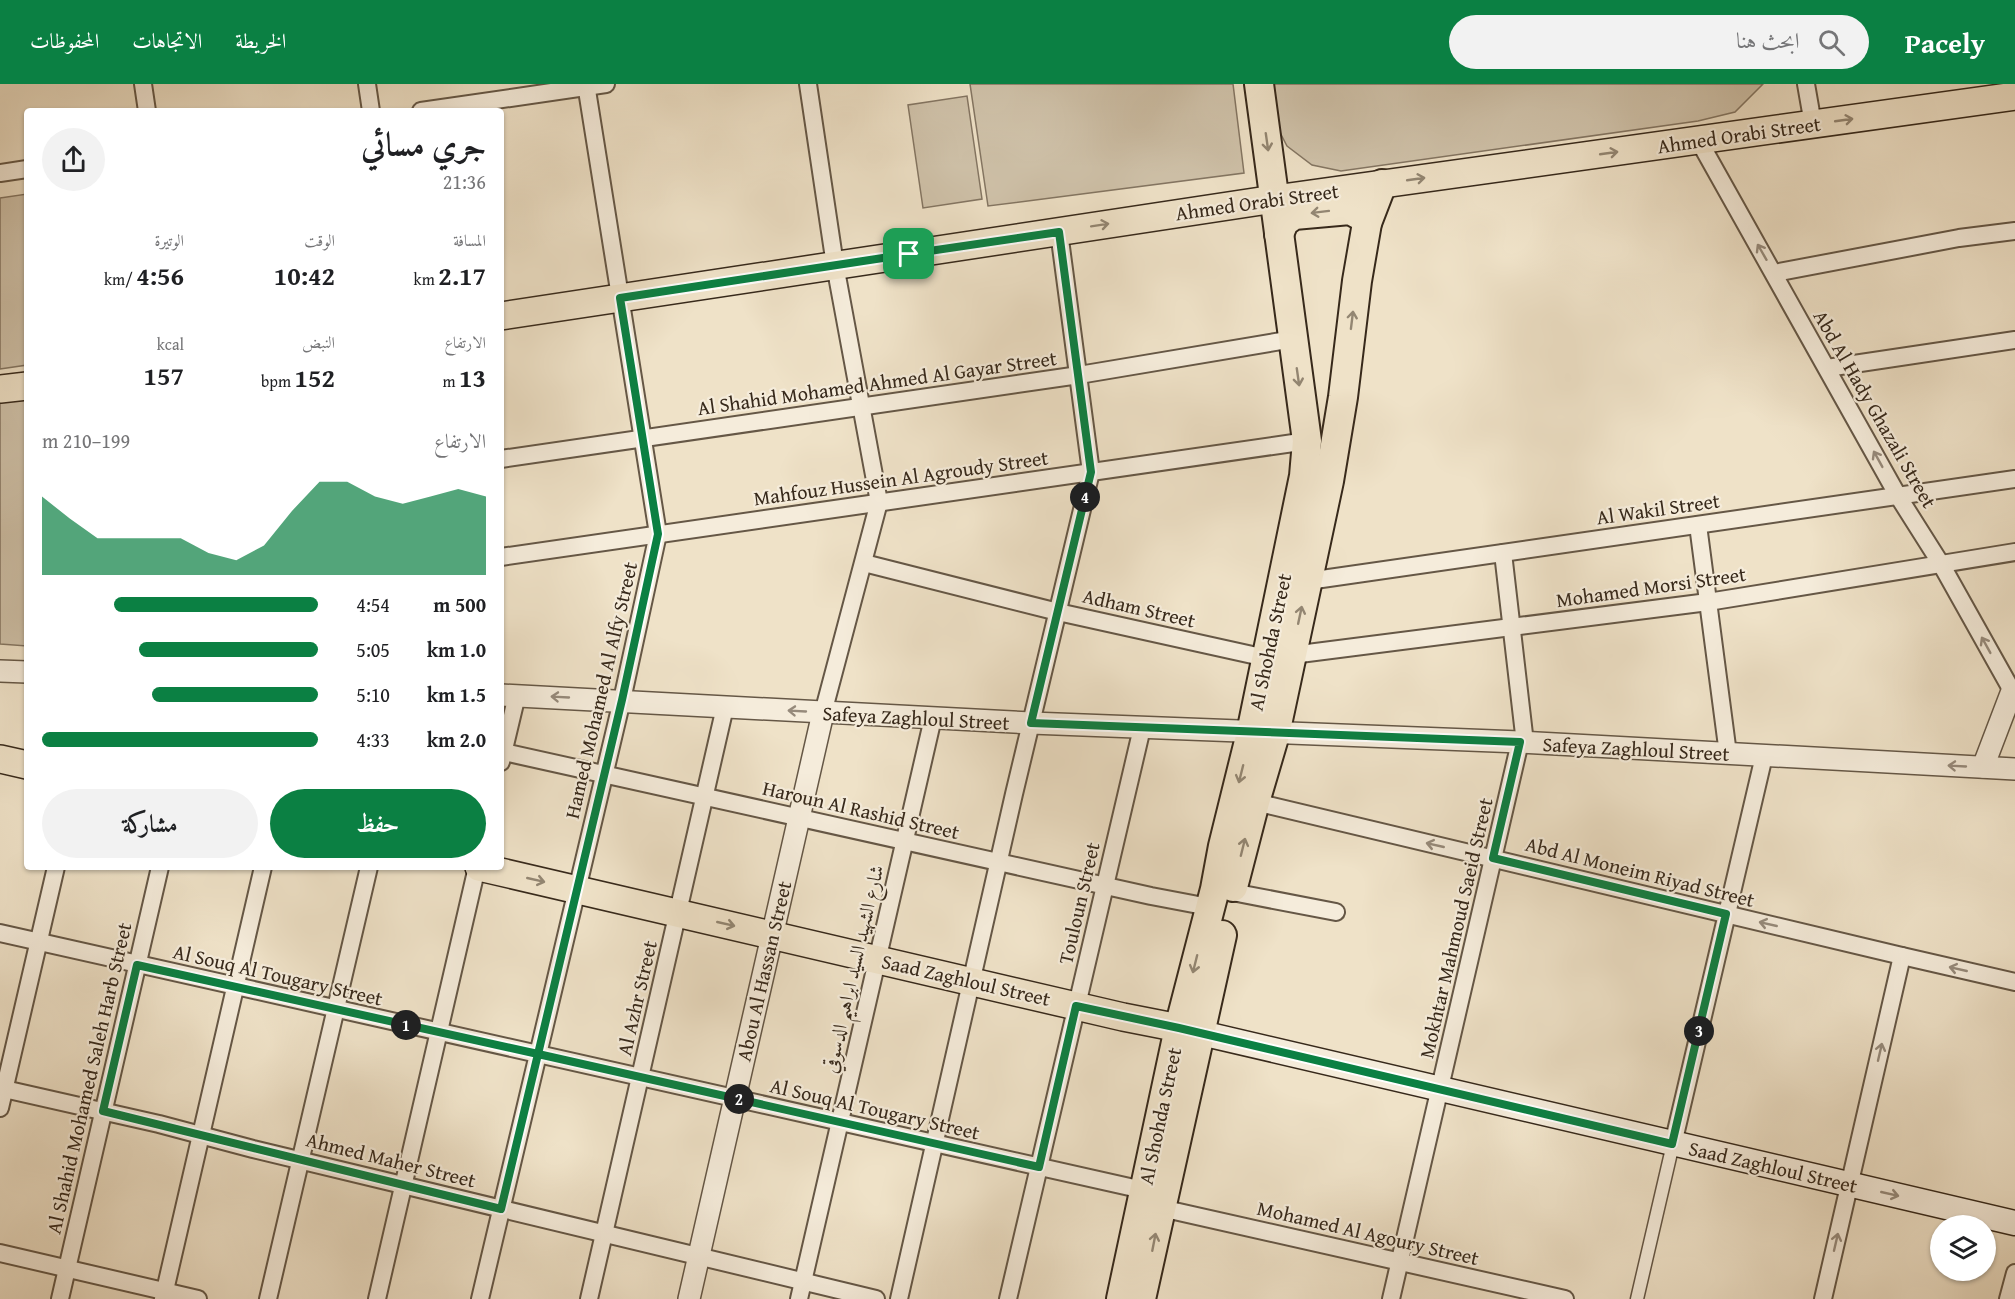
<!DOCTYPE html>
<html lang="ar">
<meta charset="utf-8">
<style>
:root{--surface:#fff;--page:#f2f2f2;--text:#202124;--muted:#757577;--accent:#0b8043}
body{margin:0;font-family:"Gentium Book Plus",Amiri,serif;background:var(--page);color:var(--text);direction:rtl;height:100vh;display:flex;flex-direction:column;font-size:22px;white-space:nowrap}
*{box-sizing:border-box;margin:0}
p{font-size:20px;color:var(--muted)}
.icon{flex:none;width:33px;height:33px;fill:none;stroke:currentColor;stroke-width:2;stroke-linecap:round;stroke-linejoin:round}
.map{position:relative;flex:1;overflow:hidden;direction:ltr}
.panel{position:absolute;left:24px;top:24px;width:480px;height:762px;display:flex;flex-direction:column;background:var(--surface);border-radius:6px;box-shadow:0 2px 4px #0004;direction:rtl}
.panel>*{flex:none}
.tools{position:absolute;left:1930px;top:1131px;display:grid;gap:12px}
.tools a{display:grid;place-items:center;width:66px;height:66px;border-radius:50%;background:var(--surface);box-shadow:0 2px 4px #0004;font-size:30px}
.pin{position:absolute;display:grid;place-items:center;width:51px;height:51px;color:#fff;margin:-26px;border-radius:12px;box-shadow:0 3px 9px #0006}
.km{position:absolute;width:30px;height:30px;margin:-15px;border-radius:50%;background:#222;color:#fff;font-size:16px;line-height:30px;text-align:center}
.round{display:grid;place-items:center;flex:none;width:63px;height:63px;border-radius:32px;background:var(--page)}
.headline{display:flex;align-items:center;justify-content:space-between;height:102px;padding:0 18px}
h1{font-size:33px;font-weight:600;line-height:45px}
.figures{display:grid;grid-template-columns:repeat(3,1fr);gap:9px;height:102px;padding:6px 18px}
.figures div{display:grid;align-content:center}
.figures b{font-size:26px;font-weight:600}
.figures small{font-size:16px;font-weight:400}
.figures p{font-size:16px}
.chart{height:168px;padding:12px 18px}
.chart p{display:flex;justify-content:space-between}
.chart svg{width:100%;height:108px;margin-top:6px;fill:var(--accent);opacity:.7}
.action{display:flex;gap:12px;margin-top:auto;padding:12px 18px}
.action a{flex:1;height:69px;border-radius:36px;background:var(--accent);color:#fff;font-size:24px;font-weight:600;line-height:69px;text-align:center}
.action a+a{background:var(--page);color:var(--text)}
ul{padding:0 18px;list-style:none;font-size:20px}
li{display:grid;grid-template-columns:96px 72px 1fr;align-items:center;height:45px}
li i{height:15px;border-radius:8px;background:var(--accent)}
header{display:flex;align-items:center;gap:36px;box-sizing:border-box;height:84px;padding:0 30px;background:var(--accent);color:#fff}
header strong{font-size:28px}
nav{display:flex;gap:33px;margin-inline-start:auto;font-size:21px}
.search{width:420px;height:54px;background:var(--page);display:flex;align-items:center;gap:15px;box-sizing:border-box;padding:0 21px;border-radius:33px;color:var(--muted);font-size:22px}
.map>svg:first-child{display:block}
.green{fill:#d0c3ab;stroke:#847663;stroke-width:1.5}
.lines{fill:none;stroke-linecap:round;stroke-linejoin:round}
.pedestrian-casing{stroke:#655746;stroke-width:15}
.minor-casing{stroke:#655746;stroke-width:20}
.tertiary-casing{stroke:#655746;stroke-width:24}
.secondary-casing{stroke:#37291b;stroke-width:27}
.primary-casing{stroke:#37291b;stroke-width:30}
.trunk-casing{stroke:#37291b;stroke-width:32}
.pedestrian{stroke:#f5ecdb;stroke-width:12}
.minor{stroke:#f5ecdb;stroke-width:16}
.tertiary{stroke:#f5ecdb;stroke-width:21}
.secondary{stroke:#f5ecdb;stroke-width:24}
.primary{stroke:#efe2c8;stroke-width:27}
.trunk{stroke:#efe2c8;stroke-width:28}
.oneway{stroke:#938672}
.oneway2{stroke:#968a7b}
.route-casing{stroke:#fff;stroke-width:12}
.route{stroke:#0b8043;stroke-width:8}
.labels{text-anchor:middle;stroke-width:4.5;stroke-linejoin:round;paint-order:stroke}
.street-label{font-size:20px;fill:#37291b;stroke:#f5ecdb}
</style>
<header>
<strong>Pacely</strong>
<div class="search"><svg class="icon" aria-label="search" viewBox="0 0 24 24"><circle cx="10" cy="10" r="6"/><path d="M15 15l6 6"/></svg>ابحث هنا</div>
<nav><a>الخريطة</a><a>الاتجاهات</a><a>المحفوظات</a></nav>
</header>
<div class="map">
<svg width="2015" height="1215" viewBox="0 0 2015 1215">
<rect width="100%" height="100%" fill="#efe2c8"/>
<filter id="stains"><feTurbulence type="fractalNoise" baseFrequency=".00333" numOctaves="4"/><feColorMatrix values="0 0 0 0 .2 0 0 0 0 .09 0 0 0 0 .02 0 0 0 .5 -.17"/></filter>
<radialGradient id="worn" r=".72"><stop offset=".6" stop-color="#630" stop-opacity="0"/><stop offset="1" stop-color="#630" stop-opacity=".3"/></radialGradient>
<g class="green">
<polygon points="970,0 1233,0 1244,89 988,122"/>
<polygon points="1268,0 1763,0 1735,28 1698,37 1341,87 1312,81 1287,62 1274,37"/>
<polygon points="967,12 982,115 923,124 908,21"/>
<polygon points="27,110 27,281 0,285 0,114"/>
<polygon points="27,314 27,562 0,560 0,318"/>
</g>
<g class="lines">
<defs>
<polyline id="pedestrian" points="1637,1215 1673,1060"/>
<g id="minor">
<polyline points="143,0 147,27"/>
<polyline points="367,0 371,27"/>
<polyline points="808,0 835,181 879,418 823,629"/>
<polyline points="1806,0 1813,40"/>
<polyline points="421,27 606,0"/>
<polyline points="1699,57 1898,412 1941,480 2015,612"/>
<polyline points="0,89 27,85"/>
<polyline points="1774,189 1959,154 2015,147"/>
<polyline points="1827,284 2015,256"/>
<polyline points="501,375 1079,291 1293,255"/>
<polyline points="1698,441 1728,670"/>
<polyline points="1503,469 1525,659"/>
<polyline points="501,473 1307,357"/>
<polyline points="864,479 1058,528 1266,574"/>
<polyline points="1308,497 2015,395"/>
<polyline points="1292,571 1708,518 2015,468"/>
<polyline points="504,668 1151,812 1209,823"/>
<polyline points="501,678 517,611"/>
<polyline points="1255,718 1902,872 2015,898"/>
<polyline points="1232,808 1336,828"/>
<polyline points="0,849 1143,1106"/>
<polyline points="0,1004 159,1040 253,1065 876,1215"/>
<polyline points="0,1024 56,783"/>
<polyline points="1673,1060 1764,672"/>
<polyline points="1161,1124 1565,1215"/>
<polyline points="0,1169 198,1215"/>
<polyline points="60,1215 160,783"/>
<polyline points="163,1215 263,783"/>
<polyline points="268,1215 369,783"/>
<polyline points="377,1215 477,783"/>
<polyline points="480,1215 622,616 658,450 586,0"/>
<polyline points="589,1215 725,623"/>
<polyline points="799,1215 933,634"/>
<polyline points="899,1215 1014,710 1091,388 1059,148"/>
<polyline points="1008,1215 1142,644"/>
<polyline points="1391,1215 1520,658"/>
<polyline points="1823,1215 1902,872"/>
<polyline points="2008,1215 2015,1189"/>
</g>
<g id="tertiary">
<polyline points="0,587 27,588"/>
<polyline points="501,611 1031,639 1520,658 2015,685"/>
<polyline points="1983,683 2012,607"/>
<polyline points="689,1215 823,629"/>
</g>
<polyline id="secondary" points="1184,945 2015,1139"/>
<g id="primary">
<polyline points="501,232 1275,115 2015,12"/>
<polyline points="0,305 27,302"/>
<polyline points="0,675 27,681"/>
<polyline points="479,783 1123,933 1179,944"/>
</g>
<g id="trunk">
<polyline points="1279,150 1284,138 1294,131 1350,126 1363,133 1367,139"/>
<polyline points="1233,803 1255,718 1275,650 1329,397 1343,313 1357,197 1367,139 1382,100"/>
<polyline points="1121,1215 1179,944 1215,805 1223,762 1251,649 1304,392 1307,357 1259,0"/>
<polyline points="1141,1215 1222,851"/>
</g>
</defs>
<use href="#pedestrian" class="pedestrian-casing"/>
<use href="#minor" class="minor-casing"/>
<use href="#tertiary" class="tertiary-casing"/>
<use href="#secondary" class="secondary-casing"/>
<use href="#primary" class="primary-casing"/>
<use href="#trunk" class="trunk-casing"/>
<use href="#pedestrian" class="pedestrian"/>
<use href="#minor" class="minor"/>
<use href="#tertiary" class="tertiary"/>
<use href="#secondary" class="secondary"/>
<use href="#primary" class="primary"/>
<use href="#trunk" class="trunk"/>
</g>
<defs><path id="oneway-shaft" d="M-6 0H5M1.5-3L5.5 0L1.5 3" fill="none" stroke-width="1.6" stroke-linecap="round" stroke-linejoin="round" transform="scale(1.5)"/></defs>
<g class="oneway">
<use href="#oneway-shaft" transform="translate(1844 36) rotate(-8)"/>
<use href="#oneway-shaft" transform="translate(1267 58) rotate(82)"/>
<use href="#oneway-shaft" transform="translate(1609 69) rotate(-8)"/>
<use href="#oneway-shaft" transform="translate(1416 95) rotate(-8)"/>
<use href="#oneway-shaft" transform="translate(1320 128) rotate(173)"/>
<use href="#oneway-shaft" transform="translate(1100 141) rotate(-9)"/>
<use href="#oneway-shaft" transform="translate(1352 236) rotate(-83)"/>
<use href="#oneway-shaft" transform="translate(1298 293) rotate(82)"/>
<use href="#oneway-shaft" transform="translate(1300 531) rotate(-78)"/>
<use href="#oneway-shaft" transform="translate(1241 690) rotate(104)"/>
<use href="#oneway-shaft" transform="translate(1243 763) rotate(-76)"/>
<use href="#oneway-shaft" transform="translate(536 796) rotate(13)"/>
<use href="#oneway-shaft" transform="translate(726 840) rotate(13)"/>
<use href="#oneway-shaft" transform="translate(1195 880) rotate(104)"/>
<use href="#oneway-shaft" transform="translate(1154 1158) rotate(-79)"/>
</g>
<g class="oneway2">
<use href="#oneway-shaft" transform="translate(1762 168) rotate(-120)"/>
<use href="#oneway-shaft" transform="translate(1878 375) rotate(-119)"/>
<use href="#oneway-shaft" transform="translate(1986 561) rotate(-119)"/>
<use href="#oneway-shaft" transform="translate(560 613) rotate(-177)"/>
<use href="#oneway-shaft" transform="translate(797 627) rotate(-177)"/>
<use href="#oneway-shaft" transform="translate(1957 682) rotate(-177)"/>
<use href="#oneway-shaft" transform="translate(1435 761) rotate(-167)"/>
<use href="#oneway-shaft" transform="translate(1768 840) rotate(-167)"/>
<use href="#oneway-shaft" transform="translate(1958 885) rotate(-167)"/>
<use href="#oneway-shaft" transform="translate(1880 968) rotate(-77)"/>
<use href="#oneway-shaft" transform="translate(1890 1110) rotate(13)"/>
<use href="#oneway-shaft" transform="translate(1836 1158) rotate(-77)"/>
</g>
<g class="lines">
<defs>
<polyline id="route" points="909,170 620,214 658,450 622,616 538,970 137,881 103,1027 501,1125 538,970 1039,1083 1076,922 1179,944 1672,1060 1726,830 1493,774 1520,658 1031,639 1091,388 1059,148 909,170"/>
</defs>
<use href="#route" class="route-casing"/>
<use href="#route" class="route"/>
</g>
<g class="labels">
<g class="street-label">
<text transform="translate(1739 51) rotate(-8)" y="7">Ahmed Orabi Street</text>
<text transform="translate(1257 118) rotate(-8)" y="7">Ahmed Orabi Street</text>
<text transform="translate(877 299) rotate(-8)" y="7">Al Shahid Mohamed Ahmed Al Gayar Street</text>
<text transform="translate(1875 325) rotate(60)" y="7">Abd Al Hady Ghazali Street</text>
<text transform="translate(901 394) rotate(-8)" y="7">Mahfouz Hussein Al Agroudy Street</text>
<text transform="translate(1658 425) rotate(-8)" y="7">Al Wakil Street</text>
<text transform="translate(1651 503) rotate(-8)" y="7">Mohamed Morsi Street</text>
<text transform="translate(1139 524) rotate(13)" y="7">Adham Street</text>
<text transform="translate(1270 558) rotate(-78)" y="7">Al Shohda Street</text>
<text transform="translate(601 606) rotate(-77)" y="7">Hamed Mohamed Al Alfy Street</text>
<text transform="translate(916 634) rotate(3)" y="7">Safeya Zaghloul Street</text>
<text transform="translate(1636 665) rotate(3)" y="7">Safeya Zaghloul Street</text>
<text transform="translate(861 726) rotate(13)" y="7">Haroun Al Rashid Street</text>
<text transform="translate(1640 788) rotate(14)" y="7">Abd Al Moneim Riyad Street</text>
<text transform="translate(1079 819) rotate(-77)" y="7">Touloun Street</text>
<text transform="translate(1456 844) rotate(-77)" y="7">Mokhtar Mahmoud Saeid Street</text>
<text transform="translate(853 885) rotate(-77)" y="7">شارع الشهيد السيد ابراهيم الدسوقي</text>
<text transform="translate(764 887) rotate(-77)" y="7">Abou Al Hassan Street</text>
<text transform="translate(278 891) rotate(13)" y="7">Al Souq Al Tougary Street</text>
<text transform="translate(966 896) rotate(13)" y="7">Saad Zaghloul Street</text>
<text transform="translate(637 914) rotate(-77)" y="7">Al Azhr Street</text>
<text transform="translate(89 994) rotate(-77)" y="7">Al Shahid Mohamed Saleh Harb Street</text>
<text transform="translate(875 1025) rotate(13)" y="7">Al Souq Al Tougary Street</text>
<text transform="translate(1160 1032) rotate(-78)" y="7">Al Shohda Street</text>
<text transform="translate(391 1076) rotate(14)" y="7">Ahmed Maher Street</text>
<text transform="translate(1773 1083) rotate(13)" y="7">Saad Zaghloul Street</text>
<text transform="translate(1368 1149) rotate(13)" y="7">Mohamed Al Agoury Street</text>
</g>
</g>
<rect width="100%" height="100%" filter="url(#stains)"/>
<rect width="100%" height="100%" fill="url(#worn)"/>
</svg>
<div class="tools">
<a><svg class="icon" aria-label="layers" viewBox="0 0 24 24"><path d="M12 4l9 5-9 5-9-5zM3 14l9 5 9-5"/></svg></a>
</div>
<div class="pin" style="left:909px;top:170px;background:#1e9e55"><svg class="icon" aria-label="arrive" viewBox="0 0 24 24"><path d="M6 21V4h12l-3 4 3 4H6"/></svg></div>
<b class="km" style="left:406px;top:941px">1</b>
<b class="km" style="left:739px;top:1015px">2</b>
<b class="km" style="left:1699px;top:947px">3</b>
<b class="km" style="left:1085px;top:413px">4</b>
<section class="panel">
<div class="headline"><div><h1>جري مسائي</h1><p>21:36</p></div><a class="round"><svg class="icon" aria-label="share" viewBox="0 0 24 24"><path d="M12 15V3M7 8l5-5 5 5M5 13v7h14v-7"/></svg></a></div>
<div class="figures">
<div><p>المسافة</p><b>2.17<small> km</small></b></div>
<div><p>الوقت</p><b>10:42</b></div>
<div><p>الوتيرة</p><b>4:56<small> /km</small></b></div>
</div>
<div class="figures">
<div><p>الارتفاع</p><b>13<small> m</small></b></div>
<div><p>النبض</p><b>152<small> bpm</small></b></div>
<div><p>kcal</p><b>157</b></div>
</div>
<div class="chart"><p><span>الارتفاع</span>199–210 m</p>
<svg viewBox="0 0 160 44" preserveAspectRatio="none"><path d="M0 44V12L10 21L20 29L30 29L40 29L50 29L60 35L70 38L80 32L90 18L100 6L110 6L120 12L130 15L140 12L150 9L160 12V44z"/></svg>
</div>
<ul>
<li><b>500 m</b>4:54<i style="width:74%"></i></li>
<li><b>1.0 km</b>5:05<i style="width:65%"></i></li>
<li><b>1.5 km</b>5:10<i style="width:60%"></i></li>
<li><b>2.0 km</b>4:33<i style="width:100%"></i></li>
</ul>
<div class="action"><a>حفظ</a><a>مشاركة</a></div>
</section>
</div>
